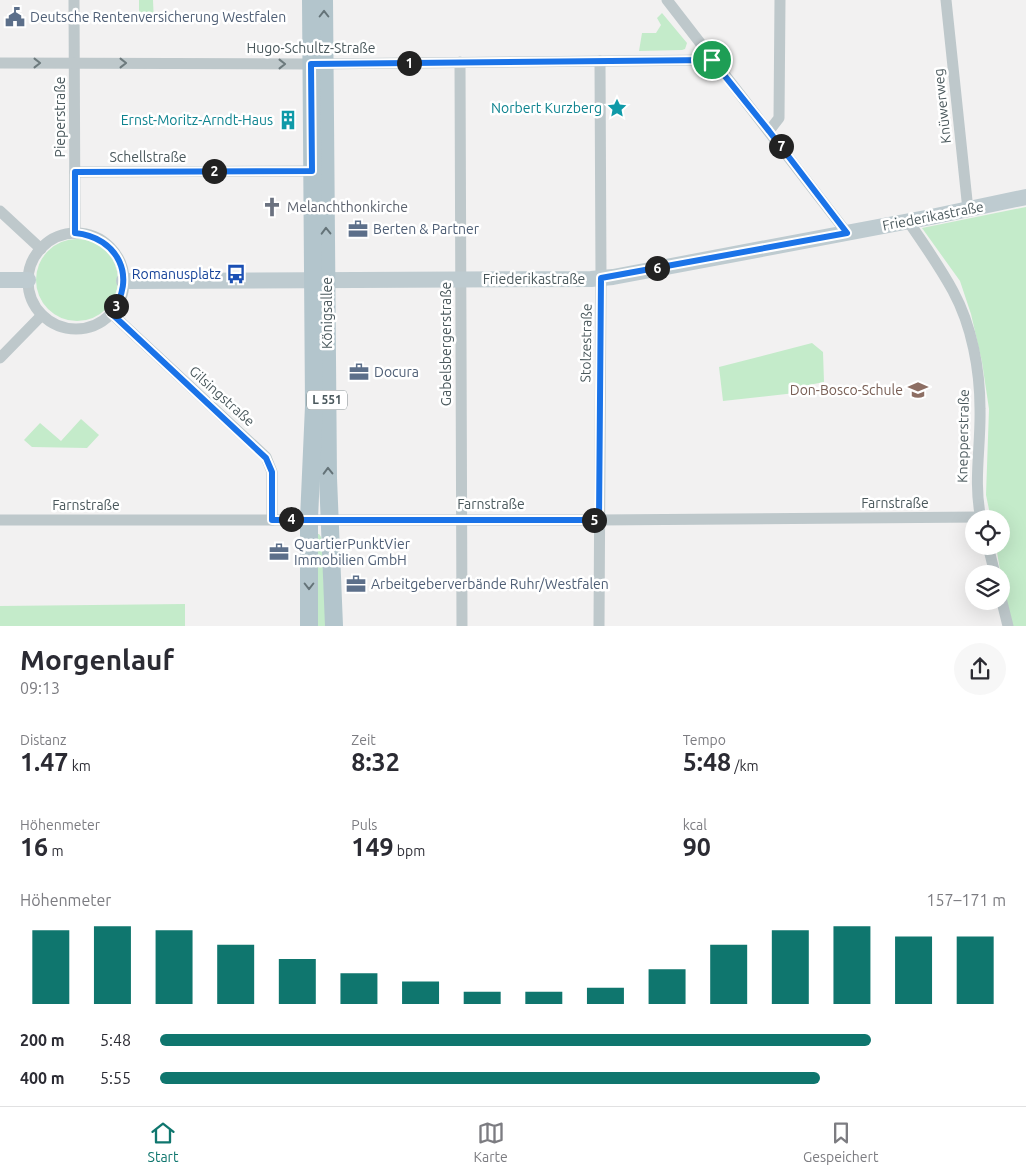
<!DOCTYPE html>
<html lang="de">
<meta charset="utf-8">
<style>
:root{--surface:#fff;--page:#f7f7f7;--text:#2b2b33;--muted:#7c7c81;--line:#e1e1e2;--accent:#0f766e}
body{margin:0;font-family:Ubuntu,sans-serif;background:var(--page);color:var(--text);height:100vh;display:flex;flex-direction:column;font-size:19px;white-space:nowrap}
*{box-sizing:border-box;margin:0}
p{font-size:16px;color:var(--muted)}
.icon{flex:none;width:28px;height:28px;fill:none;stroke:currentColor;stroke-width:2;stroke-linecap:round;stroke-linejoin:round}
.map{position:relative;height:626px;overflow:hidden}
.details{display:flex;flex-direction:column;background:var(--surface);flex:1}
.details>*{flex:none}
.fabs{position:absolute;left:965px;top:510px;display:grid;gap:10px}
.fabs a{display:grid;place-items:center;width:45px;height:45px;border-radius:50%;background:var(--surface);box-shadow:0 5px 20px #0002;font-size:25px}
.pin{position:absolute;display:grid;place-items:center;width:42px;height:42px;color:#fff;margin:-21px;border:2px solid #fff;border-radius:50%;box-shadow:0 1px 5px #0007}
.km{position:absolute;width:25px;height:25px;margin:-12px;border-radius:50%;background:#222;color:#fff;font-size:14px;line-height:25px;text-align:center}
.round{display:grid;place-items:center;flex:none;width:52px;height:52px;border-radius:26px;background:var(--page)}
.overview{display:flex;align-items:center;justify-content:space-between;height:85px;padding:0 20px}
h1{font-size:28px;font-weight:600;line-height:38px}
.figures{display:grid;grid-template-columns:repeat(3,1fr);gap:8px;height:85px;padding:5px 20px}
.figures div{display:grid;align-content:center}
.figures b{font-size:25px;font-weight:600}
.figures small{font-size:14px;font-weight:400}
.figures p{font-size:14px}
.chart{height:140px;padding:10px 20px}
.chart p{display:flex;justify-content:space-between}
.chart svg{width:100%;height:90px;margin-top:5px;stroke:var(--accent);stroke-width:6}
ul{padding:0 20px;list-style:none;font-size:16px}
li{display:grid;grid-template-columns:80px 60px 1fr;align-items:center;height:38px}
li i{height:12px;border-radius:6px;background:var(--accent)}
.menu{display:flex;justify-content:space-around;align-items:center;height:70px;border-top:1px solid var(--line);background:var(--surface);font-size:14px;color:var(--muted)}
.menu a{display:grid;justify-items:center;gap:2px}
.menu .current{color:var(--accent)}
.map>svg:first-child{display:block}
.green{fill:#c4ebca}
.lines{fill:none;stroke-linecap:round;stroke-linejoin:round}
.street{stroke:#bec8cb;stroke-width:11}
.secondary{stroke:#becbd0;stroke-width:16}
.primary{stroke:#b3c5cc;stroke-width:18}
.oneway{stroke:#647378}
.oneway2{stroke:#6d7a7d}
.route-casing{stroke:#fff;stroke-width:10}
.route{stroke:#1a73e8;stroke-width:6}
.labels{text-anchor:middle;stroke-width:5;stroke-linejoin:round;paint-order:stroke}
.shield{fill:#fff;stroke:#808a8d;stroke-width:1}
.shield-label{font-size:12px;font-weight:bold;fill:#4a585c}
.service-label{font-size:14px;fill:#4e5e75;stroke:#fff;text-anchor:start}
.street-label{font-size:14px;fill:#4a585c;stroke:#fff}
.culture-label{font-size:14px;fill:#0d838f;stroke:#fff;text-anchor:end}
.worship-label{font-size:14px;fill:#5b616d;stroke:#fff;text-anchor:start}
.transit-label{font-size:14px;fill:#164399;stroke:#fff;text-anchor:end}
.education-label{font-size:14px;fill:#785e54;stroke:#fff;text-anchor:end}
</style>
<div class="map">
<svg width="1026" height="626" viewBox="0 0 1026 626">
<rect width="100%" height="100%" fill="#f2f1f1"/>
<g class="green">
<polygon points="139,0 153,0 154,23 139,23"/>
<polygon points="662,13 687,43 685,49 682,50 639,51 642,33 656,33 661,25 657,18"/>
<polygon points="1026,207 1026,626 1013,626 1005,600 996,546 1001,546 1001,519 991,519 986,495 989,409 982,362 971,314 960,281 922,228"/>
<circle cx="77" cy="280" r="41"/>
<polygon points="812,343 823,352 824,382 804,386 804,392 723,401 719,367"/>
<polygon points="81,419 99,435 87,448 32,447 24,440 40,423 61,441"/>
<polygon points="316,534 319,534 321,537 325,605 328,626 314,626"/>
<polygon points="185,604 185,626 0,626 0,606"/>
</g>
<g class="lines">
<g class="street">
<polyline points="74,0 75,233"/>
<polyline points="667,0 847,233"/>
<polyline points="946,0 968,210"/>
<polyline points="460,62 462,626"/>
<polyline points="0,63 311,64 712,60"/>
<polyline points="769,131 779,118 780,0"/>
<polyline points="75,172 312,171"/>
<polyline points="0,211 41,249"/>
<path d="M 908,221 C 924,244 940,267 953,291 C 972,326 980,370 980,409 C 981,446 973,482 981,519"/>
<circle cx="76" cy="281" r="48"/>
<polyline points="111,313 266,457 272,472 272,520"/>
<polyline points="0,358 42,315"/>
<polyline points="0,520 599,520 981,517"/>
<polyline points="988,546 995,574"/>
<polyline points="1001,598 1008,626"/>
<polyline points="599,626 601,278 600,61"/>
</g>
<g class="secondary">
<polyline points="0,280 28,280"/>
<polyline points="124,281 591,279 613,277 931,217 1026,197"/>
</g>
<g class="primary">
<polyline points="324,0 328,478 334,626"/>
<polyline points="309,626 309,519 314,406 311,0"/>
</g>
</g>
<defs><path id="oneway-chevron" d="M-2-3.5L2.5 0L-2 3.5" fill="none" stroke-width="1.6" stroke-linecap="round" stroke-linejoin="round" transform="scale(1.25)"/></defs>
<g class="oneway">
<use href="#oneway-chevron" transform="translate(324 14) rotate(-90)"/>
<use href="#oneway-chevron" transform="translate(326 231) rotate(-91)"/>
<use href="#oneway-chevron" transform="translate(328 471) rotate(-91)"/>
<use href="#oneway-chevron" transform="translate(309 586) rotate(90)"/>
</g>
<g class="oneway2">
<use href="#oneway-chevron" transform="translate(37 63)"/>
<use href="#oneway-chevron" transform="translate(123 63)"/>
<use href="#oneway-chevron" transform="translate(282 64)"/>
</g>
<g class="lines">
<defs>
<path id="route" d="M 712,60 L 769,131 L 847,233 L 601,278 L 599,520 L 272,520 L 272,472 L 266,458 L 111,313 C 138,278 118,237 75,233 L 75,172 L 312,171 L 311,64 Z"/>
</defs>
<use href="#route" class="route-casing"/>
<use href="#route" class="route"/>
</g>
<defs>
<symbol id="civic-bare" viewBox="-9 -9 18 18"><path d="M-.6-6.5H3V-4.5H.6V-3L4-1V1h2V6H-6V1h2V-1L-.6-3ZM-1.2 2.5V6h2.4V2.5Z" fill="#5c6f8a" stroke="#fff" stroke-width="2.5" paint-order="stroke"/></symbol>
<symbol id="sight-bare" viewBox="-9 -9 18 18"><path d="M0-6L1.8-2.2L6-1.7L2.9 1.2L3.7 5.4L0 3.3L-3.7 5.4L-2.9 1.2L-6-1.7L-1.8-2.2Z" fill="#0f9aa8" stroke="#fff" stroke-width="2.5" paint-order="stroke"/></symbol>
<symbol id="building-bare" viewBox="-9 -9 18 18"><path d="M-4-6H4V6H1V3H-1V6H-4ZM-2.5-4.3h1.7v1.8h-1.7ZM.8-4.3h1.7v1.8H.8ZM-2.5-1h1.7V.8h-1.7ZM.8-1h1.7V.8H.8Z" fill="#0f9aa8" stroke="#fff" stroke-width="2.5" paint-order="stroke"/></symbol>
<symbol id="church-bare" viewBox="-9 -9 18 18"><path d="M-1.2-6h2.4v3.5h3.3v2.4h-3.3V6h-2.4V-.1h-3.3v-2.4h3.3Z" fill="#6b7280" stroke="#fff" stroke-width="2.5" paint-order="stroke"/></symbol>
<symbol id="office-bare" viewBox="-9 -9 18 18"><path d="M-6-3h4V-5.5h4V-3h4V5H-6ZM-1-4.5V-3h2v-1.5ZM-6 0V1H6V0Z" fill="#5c6f8a" stroke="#fff" stroke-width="2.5" paint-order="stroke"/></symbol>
<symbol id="bus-bare" viewBox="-9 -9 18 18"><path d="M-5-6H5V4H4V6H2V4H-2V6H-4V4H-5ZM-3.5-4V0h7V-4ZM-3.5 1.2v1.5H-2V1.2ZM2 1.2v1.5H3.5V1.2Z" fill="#1a4fb4" stroke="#fff" stroke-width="2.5" paint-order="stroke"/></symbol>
<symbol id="school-bare" viewBox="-9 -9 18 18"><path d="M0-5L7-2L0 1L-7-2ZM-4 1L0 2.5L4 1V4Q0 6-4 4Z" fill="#8d6e63" stroke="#fff" stroke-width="2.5" paint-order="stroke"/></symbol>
</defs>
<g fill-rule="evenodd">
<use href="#civic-bare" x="1" y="3" width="28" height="28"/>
<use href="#sight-bare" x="603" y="94" width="28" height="28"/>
<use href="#building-bare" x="274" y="106" width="28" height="28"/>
<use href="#church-bare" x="258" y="193" width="28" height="28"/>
<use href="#office-bare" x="344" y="215" width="28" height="28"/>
<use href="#bus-bare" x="222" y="260" width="28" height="28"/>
<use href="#office-bare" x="345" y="358" width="28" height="28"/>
<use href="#school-bare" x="904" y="376" width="28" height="28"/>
<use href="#office-bare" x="265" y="538" width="28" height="28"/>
<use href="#office-bare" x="342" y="570" width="28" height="28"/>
</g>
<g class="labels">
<rect class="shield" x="307" y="390.5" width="40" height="19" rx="4"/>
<g class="shield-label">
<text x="327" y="404">L 551</text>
</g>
<g class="service-label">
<text x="30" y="22">Deutsche Rentenversicherung Westfalen</text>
<text x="373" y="234">Berten &amp; Partner</text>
<text x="374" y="377">Docura</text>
<text x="294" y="549">QuartierPunktVier<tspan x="294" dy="16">Immobilien GmbH</tspan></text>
<text x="371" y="589">Arbeitgeberverbände Ruhr/Westfalen</text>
</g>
<g class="street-label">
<text x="311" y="53">Hugo-Schultz-Straße</text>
<text transform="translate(942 106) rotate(-96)" y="5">Knüwerweg</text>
<text transform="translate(60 117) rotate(-90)" y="5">Pieperstraße</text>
<text x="148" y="162">Schellstraße</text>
<text transform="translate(933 216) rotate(-11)" y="5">Friederikastraße</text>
<text x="534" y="284">Friederikastraße</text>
<text transform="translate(327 313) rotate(-90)" y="5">Königsallee</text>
<text transform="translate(586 343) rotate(-89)" y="5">Stolzestraße</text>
<text transform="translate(446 344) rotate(-90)" y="5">Gabelsbergerstraße</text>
<text transform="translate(222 396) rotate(42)" y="5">Gilsingstraße</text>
<text transform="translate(963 436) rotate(-89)" y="5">Knepperstraße</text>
<text x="895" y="508">Farnstraße</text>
<text x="491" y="509">Farnstraße</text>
<text x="86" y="510">Farnstraße</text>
</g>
<g class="culture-label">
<text x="602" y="113">Norbert Kurzberg</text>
<text x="273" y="125">Ernst-Moritz-Arndt-Haus</text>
</g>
<g class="worship-label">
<text x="287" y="212">Melanchthonkirche</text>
</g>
<g class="transit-label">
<text x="221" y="279">Romanusplatz</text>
</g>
<g class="education-label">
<text x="903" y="395">Don-Bosco-Schule</text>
</g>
</g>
</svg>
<div class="fabs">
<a><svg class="icon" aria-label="locate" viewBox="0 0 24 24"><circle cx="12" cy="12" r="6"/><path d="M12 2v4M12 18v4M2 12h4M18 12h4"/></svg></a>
<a><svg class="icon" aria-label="layers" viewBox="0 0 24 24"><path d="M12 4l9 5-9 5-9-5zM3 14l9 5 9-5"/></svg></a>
</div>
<div class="pin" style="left:712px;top:60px;background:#1e9e55"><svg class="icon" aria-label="arrive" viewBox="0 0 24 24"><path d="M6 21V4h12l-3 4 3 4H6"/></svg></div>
<b class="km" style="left:409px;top:63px">1</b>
<b class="km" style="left:214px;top:171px">2</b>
<b class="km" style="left:116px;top:306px">3</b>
<b class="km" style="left:291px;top:519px">4</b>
<b class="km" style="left:594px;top:520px">5</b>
<b class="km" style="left:657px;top:268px">6</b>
<b class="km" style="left:781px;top:146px">7</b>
</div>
<section class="details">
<div class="overview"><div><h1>Morgenlauf</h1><p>09:13</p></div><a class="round"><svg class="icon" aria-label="share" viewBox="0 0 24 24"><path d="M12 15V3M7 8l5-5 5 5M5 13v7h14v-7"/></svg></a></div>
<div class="figures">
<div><p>Distanz</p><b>1.47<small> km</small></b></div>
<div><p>Zeit</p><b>8:32</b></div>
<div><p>Tempo</p><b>5:48<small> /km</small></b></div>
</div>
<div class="figures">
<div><p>Höhenmeter</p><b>16<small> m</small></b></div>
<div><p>Puls</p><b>149<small> bpm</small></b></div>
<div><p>kcal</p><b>90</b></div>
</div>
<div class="chart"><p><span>Höhenmeter</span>157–171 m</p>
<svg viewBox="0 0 160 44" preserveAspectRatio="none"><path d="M5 44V8M15 44V6M25 44V8M35 44V15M45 44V22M55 44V29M65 44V33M75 44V38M85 44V38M95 44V36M105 44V27M115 44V15M125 44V8M135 44V6M145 44V11M155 44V11"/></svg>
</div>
<ul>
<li><b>200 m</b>5:48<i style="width:84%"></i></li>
<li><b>400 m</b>5:55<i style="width:78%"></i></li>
</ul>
</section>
<nav class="menu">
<a class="current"><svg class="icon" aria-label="home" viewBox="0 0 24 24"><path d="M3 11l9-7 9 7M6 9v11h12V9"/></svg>Start</a>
<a><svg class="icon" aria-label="map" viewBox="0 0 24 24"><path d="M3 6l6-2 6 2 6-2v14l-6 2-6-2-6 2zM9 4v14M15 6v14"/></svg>Karte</a>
<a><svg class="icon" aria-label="saved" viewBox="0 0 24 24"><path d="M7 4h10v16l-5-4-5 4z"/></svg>Gespeichert</a>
</nav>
